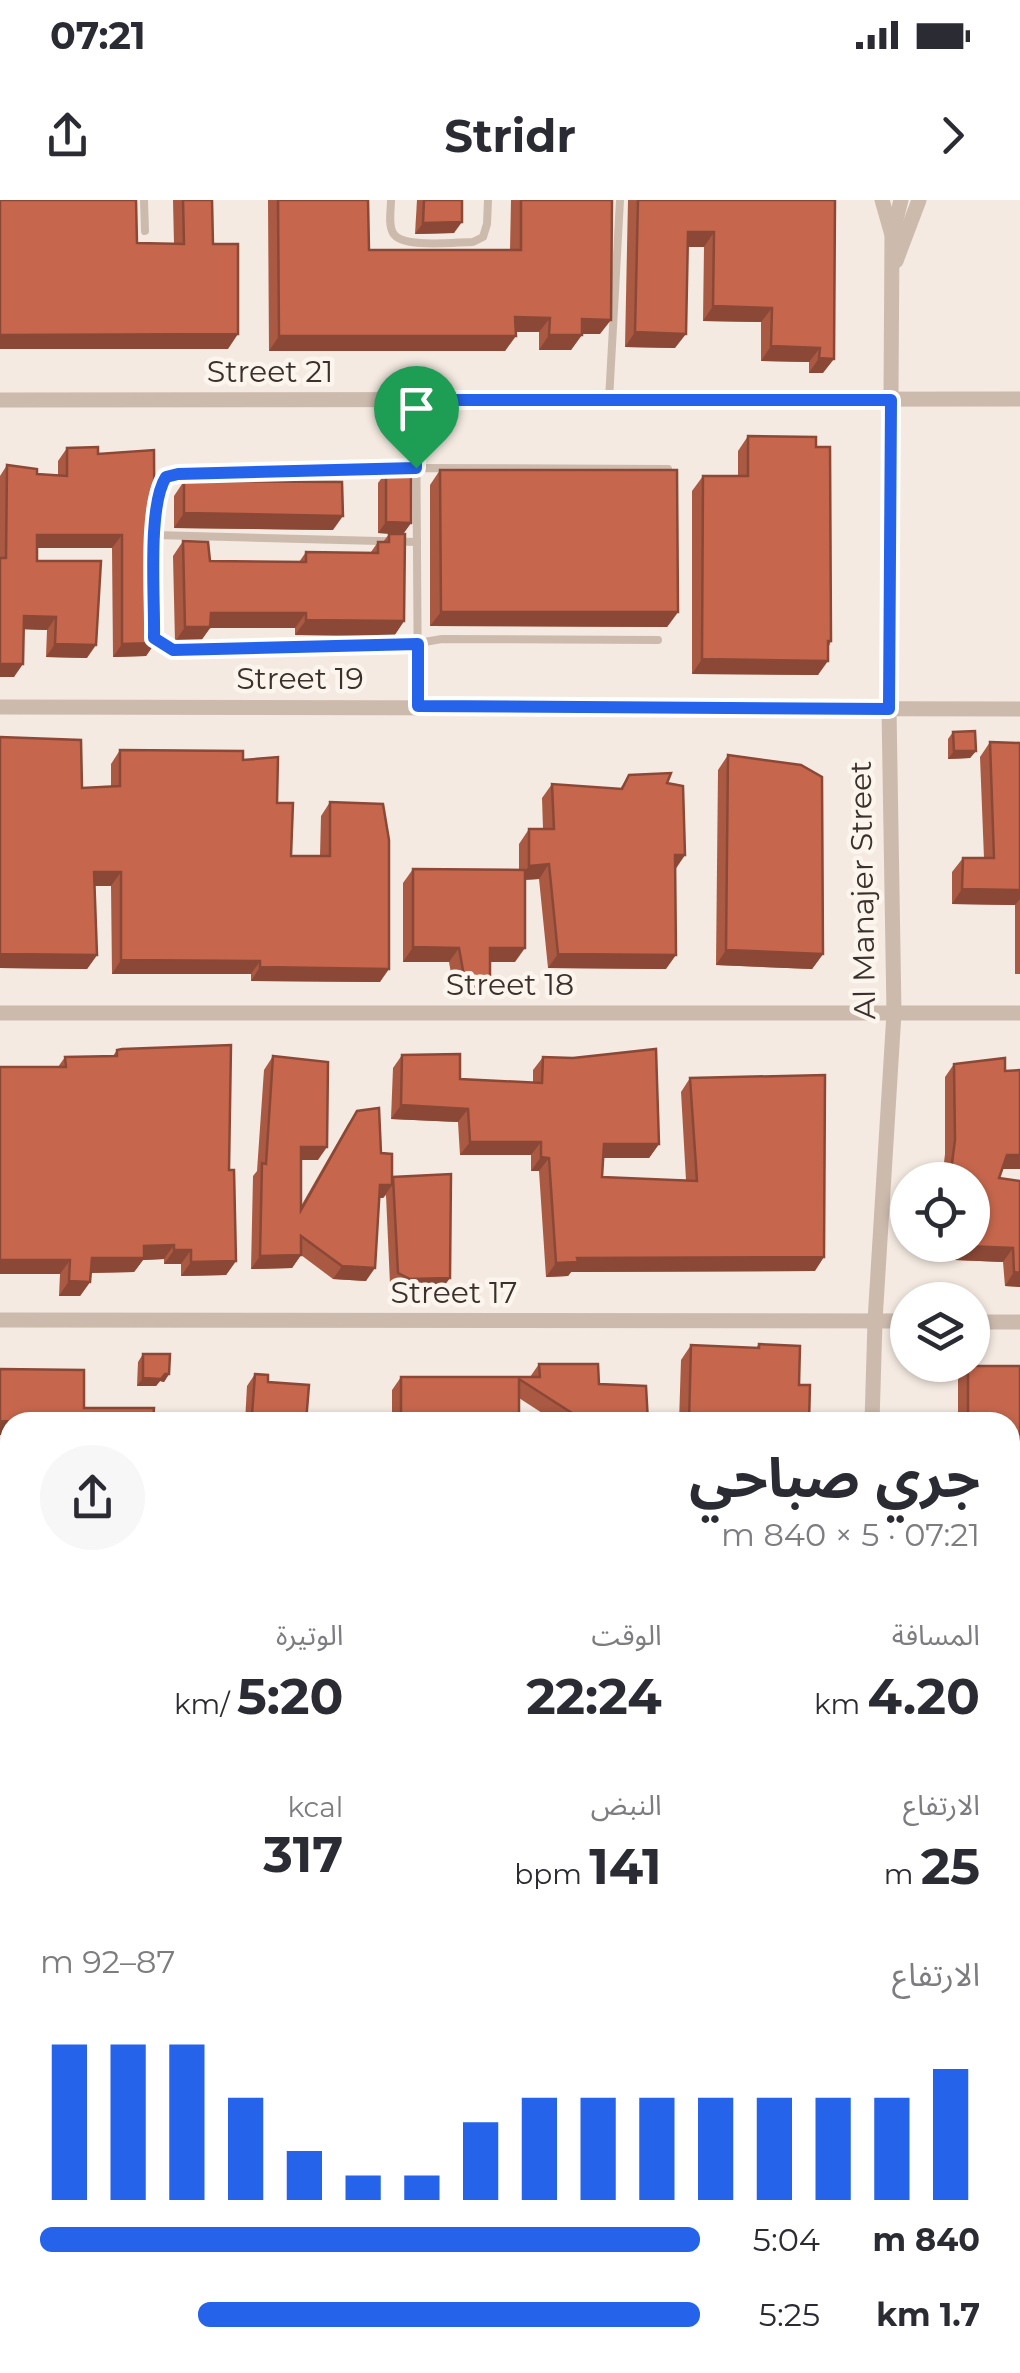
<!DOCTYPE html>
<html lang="ar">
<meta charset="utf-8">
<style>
:root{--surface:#fff;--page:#f7f7f7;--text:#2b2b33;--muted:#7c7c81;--accent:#2563eb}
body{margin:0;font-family:Montserrat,"Noto Sans Arabic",sans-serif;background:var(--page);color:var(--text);direction:rtl;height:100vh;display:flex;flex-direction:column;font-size:38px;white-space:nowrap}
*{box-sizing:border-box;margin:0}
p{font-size:32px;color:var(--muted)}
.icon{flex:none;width:55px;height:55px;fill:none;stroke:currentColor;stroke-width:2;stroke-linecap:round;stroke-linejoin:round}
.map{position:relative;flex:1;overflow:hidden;direction:ltr}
.details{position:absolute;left:0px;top:1212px;width:1020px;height:962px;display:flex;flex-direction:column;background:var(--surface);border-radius:30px 30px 0 0;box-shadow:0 2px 8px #0004;direction:rtl}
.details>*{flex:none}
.buttons{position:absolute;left:890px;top:962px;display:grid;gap:20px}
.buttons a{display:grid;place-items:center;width:100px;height:100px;border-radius:50%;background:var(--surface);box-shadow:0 2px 8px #0004;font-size:50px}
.pin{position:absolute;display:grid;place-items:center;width:85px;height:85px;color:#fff;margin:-102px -42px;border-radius:50% 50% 50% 0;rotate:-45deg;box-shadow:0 0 10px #0007}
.pin .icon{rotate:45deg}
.round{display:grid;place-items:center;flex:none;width:105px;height:105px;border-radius:52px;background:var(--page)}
.overview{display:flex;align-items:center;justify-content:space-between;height:170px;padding:0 40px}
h1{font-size:55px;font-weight:700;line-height:75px}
.stats{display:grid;grid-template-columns:repeat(3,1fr);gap:15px;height:170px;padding:10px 40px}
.stats div{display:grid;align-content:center}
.stats b{font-size:50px;font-weight:700}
.stats small{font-size:28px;font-weight:400}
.stats p{font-size:28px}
.chart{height:280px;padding:20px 40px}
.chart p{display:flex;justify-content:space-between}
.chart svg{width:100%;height:180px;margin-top:10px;stroke:var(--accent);stroke-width:6}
ul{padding:0 40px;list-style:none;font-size:32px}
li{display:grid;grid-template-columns:160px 120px 1fr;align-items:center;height:75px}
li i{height:25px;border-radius:12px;background:var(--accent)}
.status{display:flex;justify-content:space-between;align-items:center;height:70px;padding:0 50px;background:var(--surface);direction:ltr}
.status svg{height:28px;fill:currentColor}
header{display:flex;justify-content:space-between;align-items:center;height:130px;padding:0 40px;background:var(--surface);font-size:45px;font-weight:700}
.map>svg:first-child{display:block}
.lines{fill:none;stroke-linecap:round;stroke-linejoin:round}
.service{stroke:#ccbaad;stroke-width:8}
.minor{stroke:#ccbaad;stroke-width:15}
.wall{fill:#aa5942}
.shaded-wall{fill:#8b4836}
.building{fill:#c6674d;stroke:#8b4836;stroke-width:2.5}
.route-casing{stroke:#fff;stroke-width:20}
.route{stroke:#2563eb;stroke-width:12}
.labels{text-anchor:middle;stroke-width:9;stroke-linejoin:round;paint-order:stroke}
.street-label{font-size:30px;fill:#3b302b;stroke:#fbf5ee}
</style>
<div class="status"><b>07:21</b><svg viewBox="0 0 49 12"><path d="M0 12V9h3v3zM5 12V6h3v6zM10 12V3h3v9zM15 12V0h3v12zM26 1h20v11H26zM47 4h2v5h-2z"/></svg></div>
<header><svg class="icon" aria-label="forward" viewBox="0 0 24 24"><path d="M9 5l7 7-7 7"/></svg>Stridr<svg class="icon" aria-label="share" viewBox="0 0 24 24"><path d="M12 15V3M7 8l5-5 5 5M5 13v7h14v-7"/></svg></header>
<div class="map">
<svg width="1020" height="2173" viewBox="0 0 1020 2173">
<rect width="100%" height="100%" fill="#f4eae1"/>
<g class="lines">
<g class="service">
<polyline points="144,0 145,31"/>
<path d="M 391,0 C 391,10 388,24 393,33 C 402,49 455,42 473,42 L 483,37 L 487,24 L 488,0"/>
<polyline points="609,200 620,0"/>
<polyline points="416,201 418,506"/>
<polyline points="155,335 417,342"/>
<polyline points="155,347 158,288 166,277 178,273 416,268 668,269"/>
<polyline points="154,431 154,438 173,450 418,443 442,439 658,440"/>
</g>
<g class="minor">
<polyline points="882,0 892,35"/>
<polyline points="896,61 919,0"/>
<polyline points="0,200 1020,199"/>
<polyline points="0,507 1020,509"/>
<polyline points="0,813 1020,813"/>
<polyline points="0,1120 908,1121"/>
<polyline points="972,1122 1020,1122"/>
<polyline points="872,1222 875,1121 894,813 889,509 892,36 901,0"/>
<polyline points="0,1447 10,1448"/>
<polyline points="1010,1455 1020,1455"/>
<polyline points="0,1769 10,1772"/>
<polyline points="1010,1773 1020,1775"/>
<polyline points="0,1784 10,1784"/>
<polyline points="1010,1786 1020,1787"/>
<polyline points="1010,1816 1020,1816"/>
<polyline points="0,1826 10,1826"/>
<polyline points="0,2134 10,2134"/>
<polyline points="1010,2139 1020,2139"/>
<polyline points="851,2165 859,2173"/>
<polyline points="914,2173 921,2165"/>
</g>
</g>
<g class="wall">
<polygon points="0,0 137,43 174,44 173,0 212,0 213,44 228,149 0,149"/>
<polygon points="268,0 368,0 369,50 510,50 511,0 612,0 600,134 582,134 571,150 539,150 539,132 516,132 505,151 269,151"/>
<polygon points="417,0 462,0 454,33 415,34"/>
<polygon points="628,0 835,0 823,173 809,173 809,162 761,161 761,122 703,121 704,47 688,47 675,148 625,147"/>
<polygon points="748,236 831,441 818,475 692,474 692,291 703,276 738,276 738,251"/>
<polygon points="67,248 98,254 155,443 146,456 113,457 112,348 37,348 37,361 87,458 46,457 47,430 24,429 14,477 0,477 0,276 7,265 37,274 58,275 58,261"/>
<polygon points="440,270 678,412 667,427 430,426 430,285"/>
<polygon points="386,272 411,323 403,334 404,421 394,436 295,435 295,428 210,428 200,442 175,442 173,356 183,341 210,361 299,362 306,352 371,352 378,342 383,342 389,334 378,333 378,283"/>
<polygon points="184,281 333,330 174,328 174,296"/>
<polygon points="953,532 976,551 970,558 948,559 948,539"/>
<polygon points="0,537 82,588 111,586 111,564 120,550 243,560 277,603 291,656 320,656 321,616 330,602 380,782 251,781 251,774 112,774 111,686 95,686 97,755 87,769 0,768"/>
<polygon points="990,542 1020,543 1020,774 1015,774 1015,705 952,704 952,672 963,658 984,658 980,557"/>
<polygon points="728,555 823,754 812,769 716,765 718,570"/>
<polygon points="629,575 667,583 685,655 675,668 666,769 548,768 539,679 525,680 515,762 490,762 480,791 454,790 449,762 403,762 403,683 413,669 519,670 519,644 529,629 543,629 542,598 552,584 620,589"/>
<polygon points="117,850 229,970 236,1061 226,1075 181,1076 181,1064 164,1064 164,1059 143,1060 134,1072 91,1073 90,1082 80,1096 59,1096 60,1074 0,1074 0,867 58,867 65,857 113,856"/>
<polygon points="402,855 460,879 533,883 533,870 543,857 659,944 649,958 603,958 602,977 686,980 681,892 690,878 815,1071 571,1072 568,1076 546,1077 539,971 531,971 531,955 460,955 458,922 391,919 393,868"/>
<polygon points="273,856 318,960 301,960 301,1006 348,924 357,911 392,978 442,1089 402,1091 390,1084 386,995 383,998 379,998 366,1081 333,1079 301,1055 292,1068 251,1069 253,976 257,971 264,870"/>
<polygon points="954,864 1005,871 1020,870 1020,969 1002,969 999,978 1020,1087 1005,1086 1003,1062 955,1060 955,1045 972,1045 972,980 942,980 945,954 945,877"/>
<polygon points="759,1144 809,1222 679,1222 681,1160 691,1145 756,1148"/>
<polygon points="143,1154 169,1174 164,1182 160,1181 156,1186 137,1186 138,1162"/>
<polygon points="539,1164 599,1184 648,1222 556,1222 519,1198 519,1222 392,1222 392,1190 401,1177 530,1177"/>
<polygon points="968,1166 1020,1166 1020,1377 1010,1377 1010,1222 958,1222 958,1179"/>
<polygon points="255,1174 268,1182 306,1222 245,1222 247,1186"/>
</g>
<g class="shaded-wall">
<polygon points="462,22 454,33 415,34 423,23"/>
<polygon points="688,32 714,32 704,47 678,47"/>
<polygon points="713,106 772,108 761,122 703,121"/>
<polygon points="515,117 550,118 539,132 505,132"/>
<polygon points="582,119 611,120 600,134 572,134"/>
<polygon points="635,132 686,134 675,148 625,147"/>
<polygon points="238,134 228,149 0,149 0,135"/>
<polygon points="549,135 582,135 571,150 539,150"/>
<polygon points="279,136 516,136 505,151 269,151"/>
<polygon points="771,146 820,148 809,162 761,161"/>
<polygon points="819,158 834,159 823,173 809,173"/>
<polygon points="184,313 343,316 333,330 174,328"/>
<polygon points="386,322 411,323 403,334 378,333"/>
<polygon points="37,335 122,335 112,348 28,348"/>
<polygon points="441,412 678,412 667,427 430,426"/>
<polygon points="211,413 306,413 295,428 210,428 200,442 175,442 185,427"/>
<polygon points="24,416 56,417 47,430 15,429"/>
<polygon points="306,420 404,421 394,436 295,435"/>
<polygon points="155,443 146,456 113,457 122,444"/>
<polygon points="55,444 96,445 87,458 46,457"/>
<polygon points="702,459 828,461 818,475 692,474"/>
<polygon points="0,464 23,464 14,477 0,477"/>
<polygon points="954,551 976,551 970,558 948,559"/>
<polygon points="675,655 685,655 675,670"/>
<polygon points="549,664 539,679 518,680 529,666"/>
<polygon points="94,672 121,672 111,686 85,686"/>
<polygon points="962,689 1020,690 1020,699 1015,705 952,704"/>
<polygon points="413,747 459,748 449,762 403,762"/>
<polygon points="490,748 525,748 515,762 480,762"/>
<polygon points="726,750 823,754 812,769 716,765"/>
<polygon points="0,754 97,755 87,769 0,768"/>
<polygon points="558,754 676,755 666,769 548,768"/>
<polygon points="121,760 260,761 251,774 112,774"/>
<polygon points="260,767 389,769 380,782 251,781"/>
<polygon points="464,776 490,777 480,791 454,790"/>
<polygon points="401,905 468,909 458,922 391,919"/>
<polygon points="470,942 541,942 531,955 460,955"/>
<polygon points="604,944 659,944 649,958 595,958"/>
<polygon points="301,947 327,947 318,960 292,960"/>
<polygon points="1007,955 1020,955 1020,969 997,969"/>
<polygon points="541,957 549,958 539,971 531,971"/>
<polygon points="380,985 392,985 383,998 371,998"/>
<polygon points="174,1045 164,1059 143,1060 134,1072 82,1073 92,1058 144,1046"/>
<polygon points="965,1046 1013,1048 1003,1062 955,1060"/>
<polygon points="174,1050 191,1050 181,1064 164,1064"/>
<polygon points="301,1055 292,1068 251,1069 260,1056"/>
<polygon points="824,1057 815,1071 571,1072 568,1076 546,1077 556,1063 577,1058"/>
<polygon points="0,1060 70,1060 60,1074 0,1074"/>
<polygon points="236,1061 226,1075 181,1076 191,1062"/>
<polygon points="342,1066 375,1068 366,1081 333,1079"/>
<polygon points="1014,1072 1020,1073 1020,1087 1005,1086"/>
<polygon points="450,1078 442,1089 402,1091 410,1079"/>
<polygon points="69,1081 90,1082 80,1096 59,1096"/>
<polygon points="165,1174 169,1174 164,1182 160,1181 156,1186 137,1186 143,1178"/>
<polygon points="252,1215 292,1218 289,1222 247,1222"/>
<polygon points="0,1221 68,1222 10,1222 10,1235 0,1235"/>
<polygon points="2,1347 10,1348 8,1355 0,1355"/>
<rect x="1010" y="1364" width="10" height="13"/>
<polygon points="1020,1741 1020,1753 1013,1762 1010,1763 1010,1753"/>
<rect x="1010" y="1956" width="10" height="14"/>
<rect x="0" y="2078" width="10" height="15"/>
<polygon points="1020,2081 1020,2095 1010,2096 1010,2082"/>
</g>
<g class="building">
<polygon points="0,0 136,0 137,43 184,44 183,0 212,0 213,44 238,44 238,134 0,135"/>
<polygon points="278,0 368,0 369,50 521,50 521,0 612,0 611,120 582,119 582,135 549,135 550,118 515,117 516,136 279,136"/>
<polygon points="424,0 462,0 462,22 423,23"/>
<polygon points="638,0 835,0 834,159 819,158 820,148 771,146 772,108 713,106 714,32 688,32 686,134 635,132"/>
<polygon points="748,236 816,237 816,247 830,247 831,441 828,441 828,461 702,459 703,276 748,276"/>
<polygon points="98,247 98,254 154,250 155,443 122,444 122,335 37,335 37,361 101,361 96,445 55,444 56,417 24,416 23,464 0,464 0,358 6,358 7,265 37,269 37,274 67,276 67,248"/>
<polygon points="440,270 677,270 678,412 441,412"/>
<polygon points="386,272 411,272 411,323 386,322"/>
<polygon points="184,281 342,282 343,316 184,313"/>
<polygon points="389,334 405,334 404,421 306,420 306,413 211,413 210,427 185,427 183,341 208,342 210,361 306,362 306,352 378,353 378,342 389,342"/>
<polygon points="975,531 976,551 954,551 953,532"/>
<polygon points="0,537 81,540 82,588 120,586 120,550 243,551 243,560 278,557 277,603 293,603 291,656 330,656 330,602 383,604 389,640 389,769 260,767 260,761 121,760 121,672 94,672 97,755 0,754"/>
<polygon points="990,542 1020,543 1020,690 962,689 963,658 994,658"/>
<polygon points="728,555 801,565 822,577 823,754 726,750"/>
<polygon points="671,573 667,583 683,586 685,655 675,655 676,755 558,754 549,664 529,666 529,629 554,629 552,584 622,589 629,575"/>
<polygon points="413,669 525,670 525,748 490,748 490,777 464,776 459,748 413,747"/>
<polygon points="231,845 229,970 234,970 236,1061 191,1062 191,1050 174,1050 174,1045 144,1046 144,1058 92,1058 90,1082 69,1081 70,1060 0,1060 0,867 66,867 65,857 117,856 117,850 122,849"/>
<polygon points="656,849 659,944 604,944 602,977 697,981 690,878 825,875 824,1057 577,1058 578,1062 556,1063 549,958 541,957 541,942 470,942 468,909 401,905 402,855 460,854 460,879 542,883 543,857 573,858"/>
<polygon points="273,856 328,862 327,947 301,947 301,1010 357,911 379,908 381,953 392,954 392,985 380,985 375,1068 342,1066 301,1036 301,1055 260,1056 262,963 266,964"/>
<polygon points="1005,858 1005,871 1020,870 1020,955 1007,955 999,978 1020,981 1020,1073 1014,1072 1013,1048 965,1046 972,1045 972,980 943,980 950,979 955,940 954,864"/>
<polygon points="451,974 450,1078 410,1079 398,1073 393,977"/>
<polygon points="759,1144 800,1146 799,1185 810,1185 809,1222 689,1222 691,1145 759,1148"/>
<polygon points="143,1154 170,1154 169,1174 165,1174 161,1179 143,1178"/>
<polygon points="539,1164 598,1164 599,1184 646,1186 648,1222 586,1222 519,1179 519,1222 401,1222 401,1177 540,1177"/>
<polygon points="968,1166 1020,1166 1020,1364 1010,1364 1010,1222 968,1222"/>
<polygon points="0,1169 84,1170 84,1208 154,1208 153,1222 0,1221"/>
<polygon points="255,1174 268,1175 268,1182 309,1185 306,1222 292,1222 292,1218 252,1215"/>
<polygon points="0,1324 10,1325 10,1348 2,1347 1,1373"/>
<polygon points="1010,1523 1020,1523 1020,1751 1010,1753"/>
<rect x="1010" y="1860" width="10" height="96"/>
<rect x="0" y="1882" width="10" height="196"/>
<polygon points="1010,1996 1020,1996 1020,2081 1010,2082"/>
<polygon points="944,2168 968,2169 968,2173 944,2173"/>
</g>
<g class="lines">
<defs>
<path id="route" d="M 416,200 L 891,200 L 889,509 L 418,506 L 418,444 L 173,450 L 154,438 C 155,400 147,306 166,277 L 178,274 L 416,268 Z"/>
</defs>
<use href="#route" class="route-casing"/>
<use href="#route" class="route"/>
</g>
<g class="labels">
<g class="street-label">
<text x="270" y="182">Street 21</text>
<text x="300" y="489">Street 19</text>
<text transform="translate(863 690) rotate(-91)" y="10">Al Manajer Street</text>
<text x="510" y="795">Street 18</text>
<text x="454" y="1103">Street 17</text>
</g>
</g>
</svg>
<div class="buttons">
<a><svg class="icon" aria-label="locate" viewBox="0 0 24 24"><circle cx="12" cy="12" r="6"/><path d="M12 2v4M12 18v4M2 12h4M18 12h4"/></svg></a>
<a><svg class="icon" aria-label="layers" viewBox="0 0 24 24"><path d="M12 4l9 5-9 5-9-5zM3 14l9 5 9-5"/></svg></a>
</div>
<div class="pin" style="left:416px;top:268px;background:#1e9e55"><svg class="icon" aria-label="arrive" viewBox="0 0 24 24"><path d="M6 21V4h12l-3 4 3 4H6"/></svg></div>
<section class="details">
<div class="overview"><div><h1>جري صباحي</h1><p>07:21 · 5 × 840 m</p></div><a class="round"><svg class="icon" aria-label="share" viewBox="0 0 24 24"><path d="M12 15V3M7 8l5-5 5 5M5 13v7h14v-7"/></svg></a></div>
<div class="stats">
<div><p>المسافة</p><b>4.20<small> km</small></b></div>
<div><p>الوقت</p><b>22:24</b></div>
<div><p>الوتيرة</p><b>5:20<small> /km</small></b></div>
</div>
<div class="stats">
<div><p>الارتفاع</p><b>25<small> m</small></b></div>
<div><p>النبض</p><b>141<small> bpm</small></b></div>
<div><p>kcal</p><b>317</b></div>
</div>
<div class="chart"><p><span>الارتفاع</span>87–92 m</p>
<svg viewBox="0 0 160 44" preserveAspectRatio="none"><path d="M5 44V6M15 44V6M25 44V6M35 44V19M45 44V32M55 44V38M65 44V38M75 44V25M85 44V19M95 44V19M105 44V19M115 44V19M125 44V19M135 44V19M145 44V19M155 44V12"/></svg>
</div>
<ul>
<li><b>840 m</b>5:04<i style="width:100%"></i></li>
<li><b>1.7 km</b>5:25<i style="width:76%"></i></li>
</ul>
</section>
</div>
